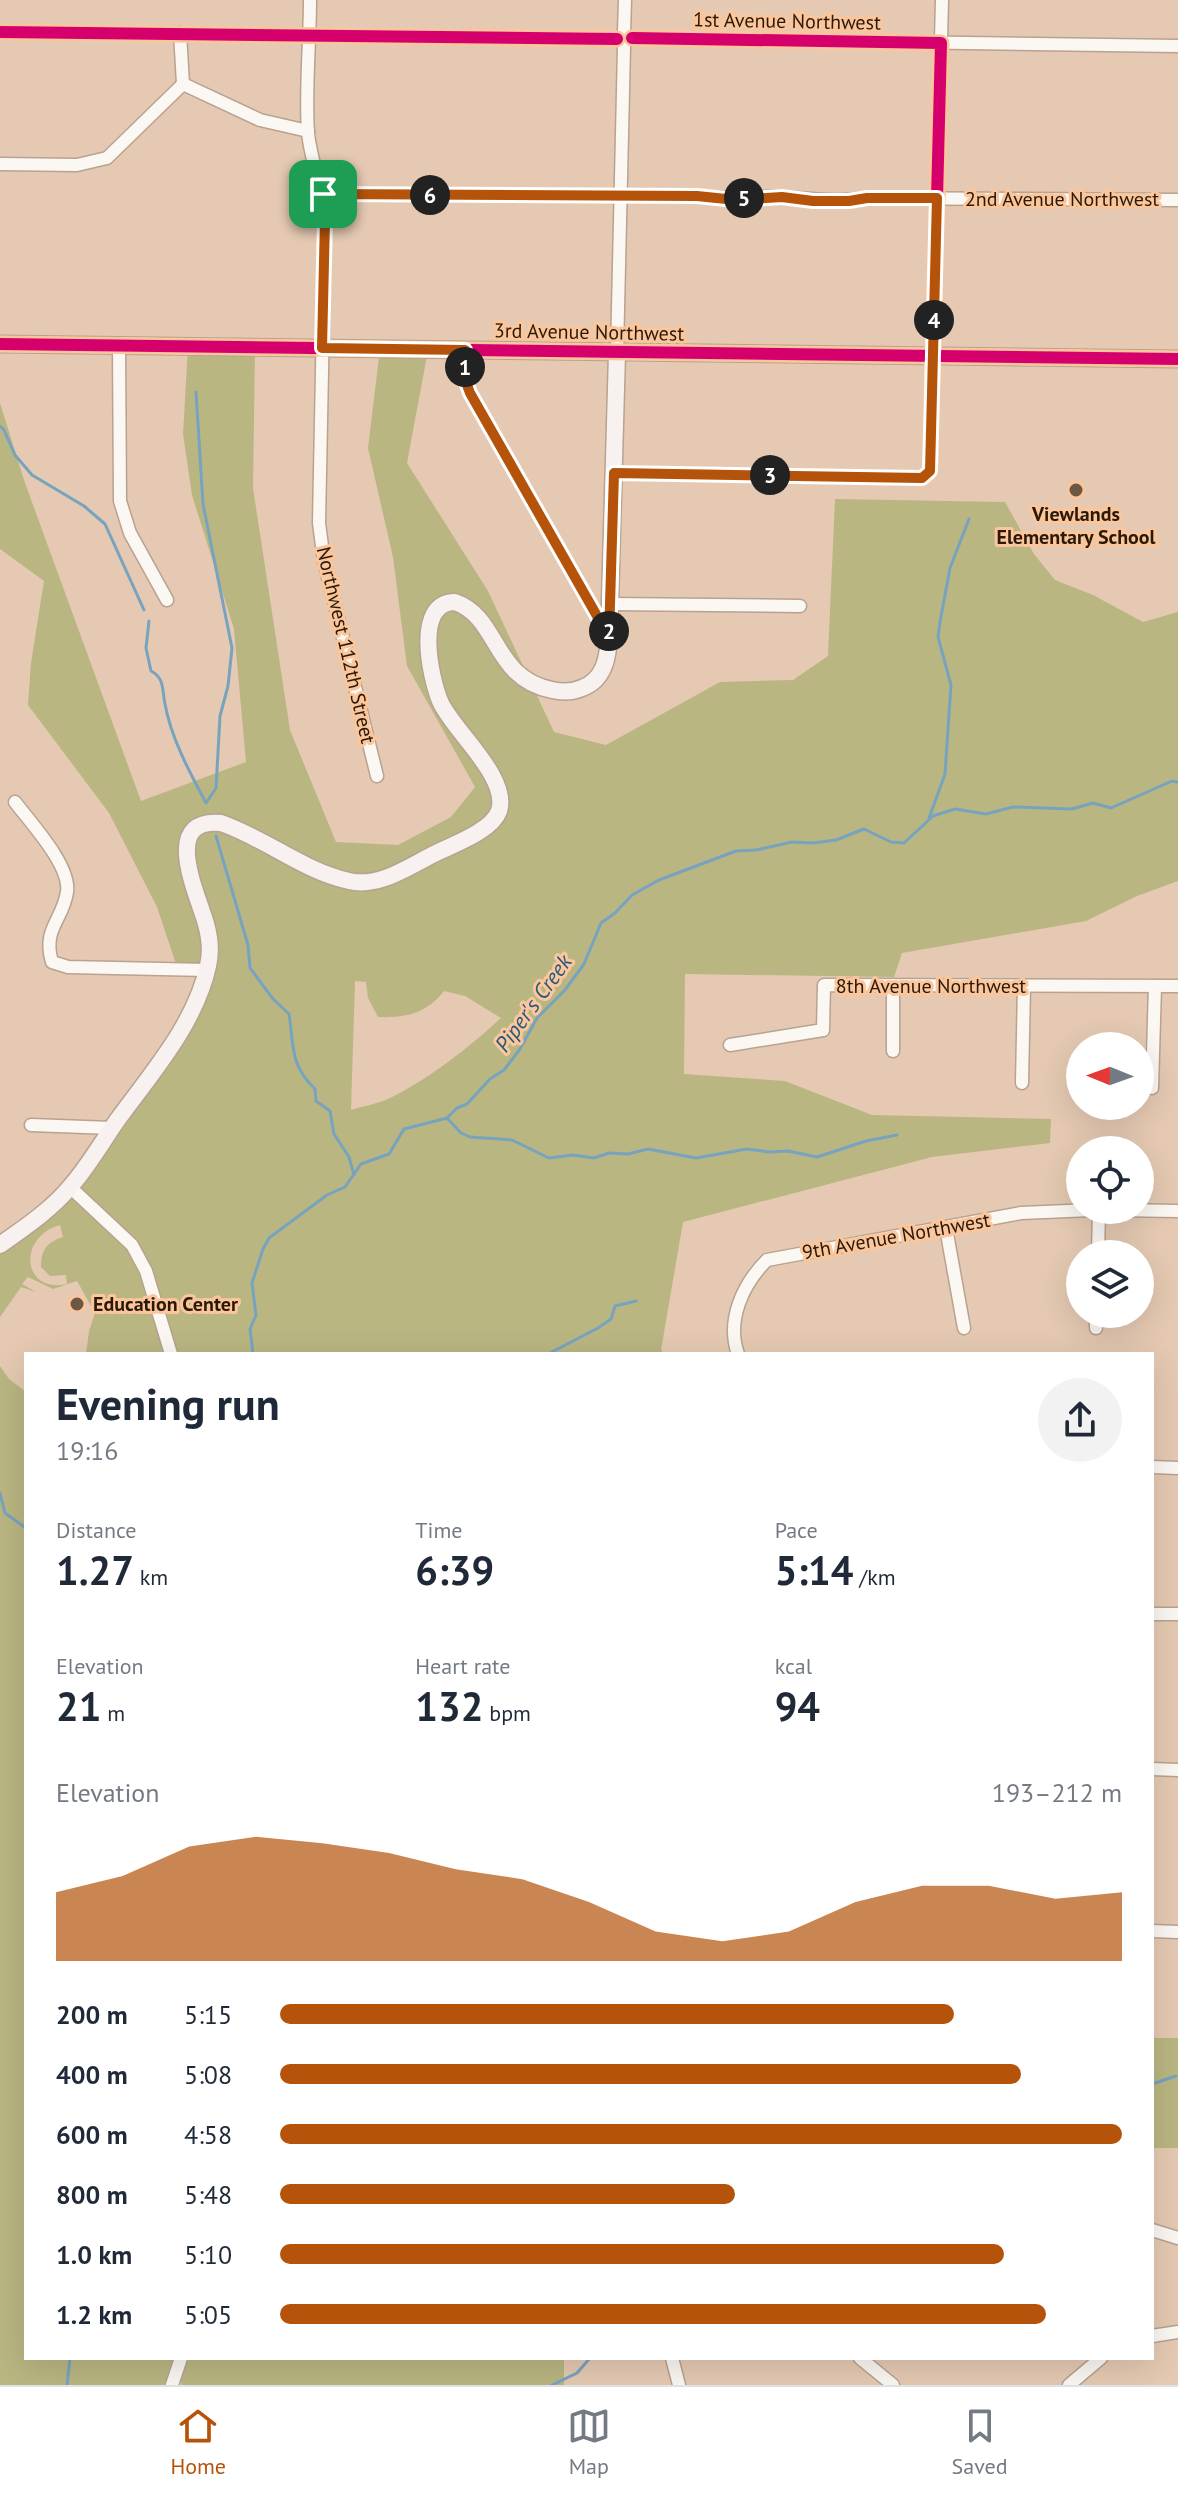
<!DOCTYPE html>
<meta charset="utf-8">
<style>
:root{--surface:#fff;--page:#f2f2f3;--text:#1f2937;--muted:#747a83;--line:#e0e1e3;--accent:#b45309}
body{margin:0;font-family:"PT Sans",sans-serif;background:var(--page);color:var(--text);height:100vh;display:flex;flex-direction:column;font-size:30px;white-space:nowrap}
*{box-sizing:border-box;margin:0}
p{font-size:26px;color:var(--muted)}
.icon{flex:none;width:44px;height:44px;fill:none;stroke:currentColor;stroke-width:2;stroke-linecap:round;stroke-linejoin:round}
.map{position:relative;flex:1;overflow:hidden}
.panel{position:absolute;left:24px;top:1352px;width:1130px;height:1008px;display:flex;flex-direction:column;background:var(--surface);border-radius:0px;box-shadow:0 8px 32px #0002}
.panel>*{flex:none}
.needle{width:52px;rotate:271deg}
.controls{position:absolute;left:1066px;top:1032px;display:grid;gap:16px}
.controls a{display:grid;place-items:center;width:88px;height:88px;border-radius:50%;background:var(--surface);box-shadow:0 8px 32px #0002;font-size:40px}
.pin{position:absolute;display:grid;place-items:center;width:68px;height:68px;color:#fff;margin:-34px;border-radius:16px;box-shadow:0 4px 12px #0006}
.km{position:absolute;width:40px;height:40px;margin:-20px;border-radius:50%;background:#222;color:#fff;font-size:22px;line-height:40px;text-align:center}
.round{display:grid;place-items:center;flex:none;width:84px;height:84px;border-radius:42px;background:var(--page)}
.summary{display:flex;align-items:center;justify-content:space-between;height:136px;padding:0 32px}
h1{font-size:44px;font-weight:700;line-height:60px}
.stats{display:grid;grid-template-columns:repeat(3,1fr);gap:12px;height:136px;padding:8px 32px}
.stats div{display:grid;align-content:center}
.stats b{font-size:40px;font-weight:700}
.stats small{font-size:22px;font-weight:400}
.stats p{font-size:22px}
.chart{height:224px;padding:16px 32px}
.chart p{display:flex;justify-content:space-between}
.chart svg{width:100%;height:144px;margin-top:8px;fill:var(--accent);opacity:.7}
ul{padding:0 32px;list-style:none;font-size:26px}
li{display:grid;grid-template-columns:128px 96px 1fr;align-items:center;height:60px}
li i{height:20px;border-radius:10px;background:var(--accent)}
.tabs{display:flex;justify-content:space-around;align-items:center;height:112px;border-top:2px solid var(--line);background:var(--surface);font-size:22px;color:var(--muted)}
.tabs a{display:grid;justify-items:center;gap:4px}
.tabs .current{color:var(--accent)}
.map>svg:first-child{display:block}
.forest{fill:#b9b682;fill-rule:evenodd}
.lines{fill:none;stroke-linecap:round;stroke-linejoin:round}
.stream{stroke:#78a3bf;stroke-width:3}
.street-casing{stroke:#b8a290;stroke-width:15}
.secondary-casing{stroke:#b8a290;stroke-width:19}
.street{stroke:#fbf7f3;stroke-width:12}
.secondary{stroke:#f7f2f0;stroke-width:16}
.cycleway-casing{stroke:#fbc69c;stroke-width:17}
.cycleway{stroke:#d6006c;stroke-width:12}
.route-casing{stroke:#fff;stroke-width:16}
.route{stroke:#b45309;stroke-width:10}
.poi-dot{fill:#6c5744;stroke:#fbc69c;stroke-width:3}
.labels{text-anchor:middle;stroke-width:6;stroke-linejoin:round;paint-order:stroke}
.street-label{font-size:20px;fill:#2b1908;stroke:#fbc69c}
.poi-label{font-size:20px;font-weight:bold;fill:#2b1908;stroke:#fbc69c}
.water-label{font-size:22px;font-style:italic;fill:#255a7d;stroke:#fbc69c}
</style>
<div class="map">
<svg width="1178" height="2385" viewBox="0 0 1178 2385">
<rect width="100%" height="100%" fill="#e5c9b2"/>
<g class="forest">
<path d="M 188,347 L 255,348 L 253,488 L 290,730 L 336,842 L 398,845 L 451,817 L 475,787 L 407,666 L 393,557 L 368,448 L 380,349 L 428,350 L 407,463 L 488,591 L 554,732 L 606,745 L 720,682 L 793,680 L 828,656 L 835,499 L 1005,502 L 1034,554 L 1055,580 L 1093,595 L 1143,622 L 1178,612 L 1178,881 L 1137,896 L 1086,921 L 902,953 L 894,977 L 685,974 L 684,1074 L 785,1081 L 872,1115 L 1051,1119 L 1050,1143 L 932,1157 L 683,1222 L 661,1350 L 664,1354 L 86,1354 L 89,1331 L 95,1313 L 77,1281 L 53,1289 L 28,1277 L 22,1284 L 36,1292 L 21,1287 L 0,1317 L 0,1245 L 49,1207 L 176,1038 L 207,971 L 178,970 L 157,907 L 109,813 L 28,705 L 31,663 L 44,581 L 0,549 L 0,403 L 25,483 L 141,801 L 246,762 L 234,629 L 192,495 L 183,434 ZM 355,981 L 366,982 L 368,998 L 378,1017 C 405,1018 426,1014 444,991 L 465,996 L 501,1018 C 471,1046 425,1082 388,1099 C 377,1104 363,1106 351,1110 ZM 60,1225 L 63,1237 C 47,1242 41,1250 41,1267 L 50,1276 L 66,1275 L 67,1284 C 22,1294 17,1237 60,1225 Z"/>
<polygon points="0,1366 9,1379 26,1392 26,2358 564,2358 564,2385 182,2385 177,2368 164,2385 0,2385"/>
<rect x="1152" y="2038" width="26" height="110"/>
</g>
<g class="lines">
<g class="stream">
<polyline points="0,426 4,430 15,455 32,475 84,506 105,524 144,610"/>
<path d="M 149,621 L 146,648 L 151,671 C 165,678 162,691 165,704 C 171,738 190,773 206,803 L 216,788 L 220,716 L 228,686 L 232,648 L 203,504 L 196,392"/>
<polyline points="929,818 945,774 951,685 938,637 940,622 950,568 969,519"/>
<path d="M 216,836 L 248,945 L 250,968 L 273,999 L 289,1014 C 294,1047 290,1065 315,1089 L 316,1101 L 330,1111 L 334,1134 L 349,1157 L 354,1175"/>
<polyline points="447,1118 461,1133 470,1137 512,1140 549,1158 573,1155 594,1158 609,1153 628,1154 648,1149 696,1158 747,1149 769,1152 788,1151 817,1157 866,1141 897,1135"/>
<polyline points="253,1354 250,1329 256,1315 252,1283 263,1249 269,1238 327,1195 345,1187 361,1164 389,1154 404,1129 447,1118 457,1108 467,1104 490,1079 504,1070 520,1049 537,1018 565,990 584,964 601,923 615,913 632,895 659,880 736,851 756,850 792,842 813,843 836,840 864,829 891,842 904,843 933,816 955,809 986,814 1013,807 1072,809 1093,803 1111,808 1172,781 1178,782"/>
<polyline points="548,1354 598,1328 611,1319 615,1306 636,1301"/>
<polyline points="0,1493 5,1513 26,1528"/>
<polyline points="1152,2084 1176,2076"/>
<polyline points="67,2385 70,2358"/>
<polyline points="552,2385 577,2373 590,2358"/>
</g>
<defs>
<g id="street">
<path d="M 310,0 C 310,44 305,89 308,133 C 311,162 323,189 325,219 L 319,523 L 324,561 L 377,776"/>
<polyline points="0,32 617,39"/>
<polyline points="624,32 625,0"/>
<polyline points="180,33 183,84"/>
<polyline points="632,38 1178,46"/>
<polyline points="183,84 260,120 308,131"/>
<polyline points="0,164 77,165 107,158 183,84"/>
<path d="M 323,194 L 697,196 C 725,200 751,196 779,197 C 809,198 837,203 867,198 L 1178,200"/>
<polyline points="119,346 120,501 130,533 167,600"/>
<polyline points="465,350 464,377 470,393 609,637"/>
<polyline points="617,353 624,47"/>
<polyline points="614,473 922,478 930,471 942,0"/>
<polyline points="610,604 800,606"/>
<path d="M 15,802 C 31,823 71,866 67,892 C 63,920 42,929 52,962 L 68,967 L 207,970"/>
<polyline points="893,985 893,1051"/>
<polyline points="730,1045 823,1030 824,985 1178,986"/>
<polyline points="1022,1083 1024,986"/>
<polyline points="1152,1088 1155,986"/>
<polyline points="31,1125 112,1128"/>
<polyline points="70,1187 132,1245 146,1271 171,1354"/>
<polyline points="1115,1210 1178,1211"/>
<polyline points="946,1228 964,1328"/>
<polyline points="1098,1254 1099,1210"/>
<polyline points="1096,1328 1096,1314"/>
<path d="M 738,1354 C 726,1320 743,1284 767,1260 L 1021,1213 L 1091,1210"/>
<polyline points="1152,1467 1178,1468"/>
<polyline points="1152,1614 1178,1614"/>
<polyline points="1152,1769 1178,1770"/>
<polyline points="1152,1931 1178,1932"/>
<polyline points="1152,2230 1178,2238"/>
<polyline points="1152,2336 1178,2332"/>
<polyline points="672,2358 679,2385"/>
<polyline points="860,2358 893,2385"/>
<polyline points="172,2385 181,2358"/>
<polyline points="1069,2385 1101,2358"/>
</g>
<g id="secondary">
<polyline points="0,344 1178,359"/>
<path d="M 0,1245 C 24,1228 51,1210 70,1187 C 87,1168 101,1144 116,1122 C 150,1075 195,1025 208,966 C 211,953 210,938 206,924 C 199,897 159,817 221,823 C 265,838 303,871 349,881 C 379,888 408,867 434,854 C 452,845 492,831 499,811 C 510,777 452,730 440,701 C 430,676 414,602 455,602 C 500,618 492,678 552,690 C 561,692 573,692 582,688 C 604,680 608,658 609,637 L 617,353"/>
</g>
</defs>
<use href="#street" class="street-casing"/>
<use href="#secondary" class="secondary-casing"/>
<use href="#street" class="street"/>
<use href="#secondary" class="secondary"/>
<defs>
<g id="cycleway">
<polyline points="0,32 617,39"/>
<polyline points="632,38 941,43 930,471 927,476"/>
<polyline points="0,344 1178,359"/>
</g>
</defs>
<use href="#cycleway" class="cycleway-casing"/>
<use href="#cycleway" class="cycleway"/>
</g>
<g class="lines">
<defs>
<polygon id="route" points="323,194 697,196 736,200 782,197 813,201 849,201 867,198 937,198 930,471 922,478 614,473 609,637 470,393 464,377 465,350 322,348 325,219"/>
</defs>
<use href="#route" class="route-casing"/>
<use href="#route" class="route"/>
</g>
<g class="poi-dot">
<circle cx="1076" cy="490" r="8"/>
<circle cx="77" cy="1304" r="8"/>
</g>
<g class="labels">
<g class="street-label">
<text transform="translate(787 21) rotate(1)" y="7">1st Avenue Northwest</text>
<text x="1062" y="206">2nd Avenue Northwest</text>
<text transform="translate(589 332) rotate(1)" y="7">3rd Avenue Northwest</text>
<text transform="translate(346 645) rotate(77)" y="7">Northwest 112th Street</text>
<text x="931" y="993">8th Avenue Northwest</text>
<text transform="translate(896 1236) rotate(-10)" y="7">9th Avenue Northwest</text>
</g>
<g class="poi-label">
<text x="1076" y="521">Viewlands<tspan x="1076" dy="23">Elementary School</tspan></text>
<text x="93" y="1311" text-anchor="start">Education Center</text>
</g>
<g class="water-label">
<text transform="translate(533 1003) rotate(-54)" y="8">Piper's Creek</text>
</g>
</g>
</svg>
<div class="controls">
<a><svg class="needle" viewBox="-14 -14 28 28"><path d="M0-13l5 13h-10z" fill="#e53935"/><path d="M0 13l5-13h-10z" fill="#747a83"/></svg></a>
<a><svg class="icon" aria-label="locate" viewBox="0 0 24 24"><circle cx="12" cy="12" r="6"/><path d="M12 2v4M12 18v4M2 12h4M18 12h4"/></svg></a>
<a><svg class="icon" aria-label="layers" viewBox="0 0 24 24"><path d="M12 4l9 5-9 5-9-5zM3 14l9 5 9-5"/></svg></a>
</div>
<div class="pin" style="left:323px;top:194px;background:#1e9e55"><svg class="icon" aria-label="arrive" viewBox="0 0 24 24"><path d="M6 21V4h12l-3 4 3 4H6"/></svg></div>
<b class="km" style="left:465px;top:367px">1</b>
<b class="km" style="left:609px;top:631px">2</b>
<b class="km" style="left:770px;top:475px">3</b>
<b class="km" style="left:934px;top:320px">4</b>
<b class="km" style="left:744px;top:198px">5</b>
<b class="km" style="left:430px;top:195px">6</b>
<section class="panel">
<div class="summary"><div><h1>Evening run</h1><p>19:16</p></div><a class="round"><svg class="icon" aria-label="share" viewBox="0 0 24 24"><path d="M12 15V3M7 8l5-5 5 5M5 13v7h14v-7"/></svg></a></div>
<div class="stats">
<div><p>Distance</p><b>1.27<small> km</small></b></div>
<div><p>Time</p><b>6:39</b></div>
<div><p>Pace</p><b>5:14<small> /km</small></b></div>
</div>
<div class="stats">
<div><p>Elevation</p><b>21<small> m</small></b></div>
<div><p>Heart rate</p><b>132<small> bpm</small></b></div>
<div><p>kcal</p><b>94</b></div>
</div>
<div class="chart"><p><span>Elevation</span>193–212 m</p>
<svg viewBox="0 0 160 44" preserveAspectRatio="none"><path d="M0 44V23L10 18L20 9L30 6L40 8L50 11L60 16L70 19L80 26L90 35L100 38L110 35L120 26L130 21L140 21L150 25L160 23V44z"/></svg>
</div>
<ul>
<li><b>200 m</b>5:15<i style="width:80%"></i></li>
<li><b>400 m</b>5:08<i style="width:88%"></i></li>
<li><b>600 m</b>4:58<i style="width:100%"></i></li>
<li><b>800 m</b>5:48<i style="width:54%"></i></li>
<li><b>1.0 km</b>5:10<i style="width:86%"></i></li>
<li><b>1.2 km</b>5:05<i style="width:91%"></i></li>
</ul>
</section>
</div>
<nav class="tabs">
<a class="current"><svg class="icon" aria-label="home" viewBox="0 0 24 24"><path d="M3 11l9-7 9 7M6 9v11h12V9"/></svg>Home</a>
<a><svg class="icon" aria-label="map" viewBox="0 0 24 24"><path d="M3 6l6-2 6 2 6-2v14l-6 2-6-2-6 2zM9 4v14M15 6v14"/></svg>Map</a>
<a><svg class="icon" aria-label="saved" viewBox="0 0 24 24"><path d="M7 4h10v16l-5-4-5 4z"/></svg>Saved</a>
</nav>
